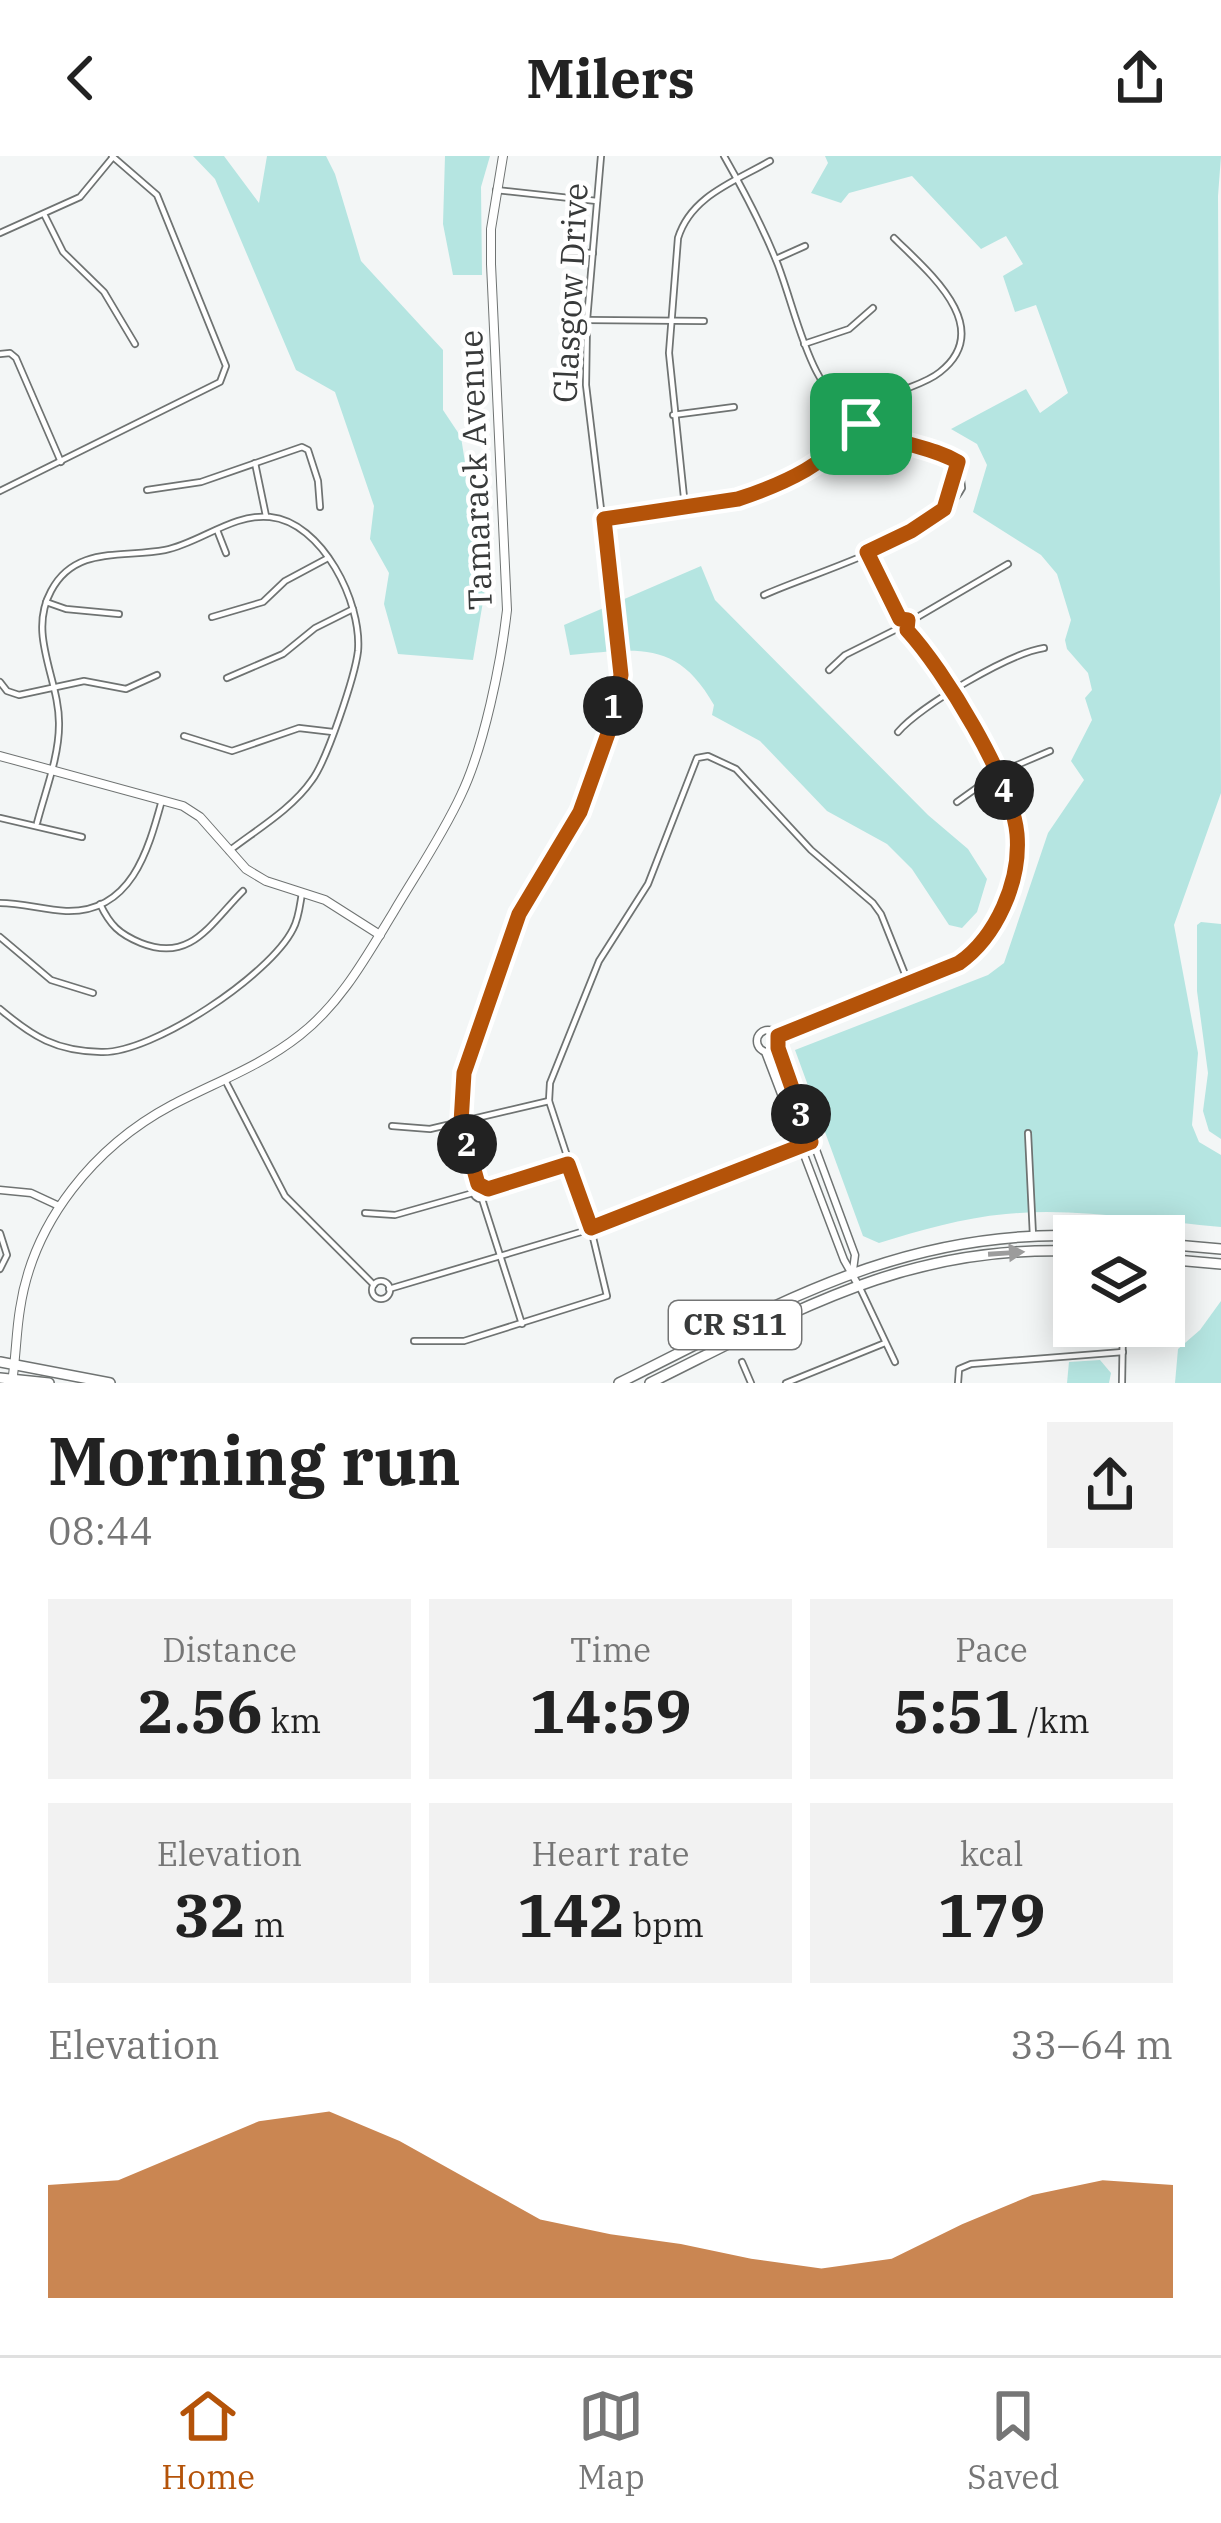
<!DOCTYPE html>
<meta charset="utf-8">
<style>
:root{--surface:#fff;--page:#f2f2f2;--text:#222;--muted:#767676;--line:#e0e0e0;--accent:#b45309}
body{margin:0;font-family:"IBM Plex Serif",serif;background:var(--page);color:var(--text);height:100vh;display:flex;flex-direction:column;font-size:45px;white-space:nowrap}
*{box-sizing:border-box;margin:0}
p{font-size:39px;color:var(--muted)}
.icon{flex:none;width:66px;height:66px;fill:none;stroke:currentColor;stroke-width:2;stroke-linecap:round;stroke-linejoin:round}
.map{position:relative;height:1227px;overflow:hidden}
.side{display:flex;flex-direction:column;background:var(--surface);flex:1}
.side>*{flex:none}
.controls{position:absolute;left:1053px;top:1059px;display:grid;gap:24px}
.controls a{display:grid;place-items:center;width:132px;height:132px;border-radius:0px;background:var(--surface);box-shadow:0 6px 30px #0003;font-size:60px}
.pin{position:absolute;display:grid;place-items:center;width:102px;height:102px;color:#fff;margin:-51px;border-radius:24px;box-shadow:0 6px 18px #0006}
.km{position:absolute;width:60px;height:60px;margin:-30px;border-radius:50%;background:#222;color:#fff;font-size:33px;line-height:60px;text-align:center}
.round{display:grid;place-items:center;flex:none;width:126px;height:126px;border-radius:0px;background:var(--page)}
.overview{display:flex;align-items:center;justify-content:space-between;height:204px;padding:0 48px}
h1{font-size:66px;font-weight:800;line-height:90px}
.metrics{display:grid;grid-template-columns:repeat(3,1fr);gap:18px;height:204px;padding:12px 48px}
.metrics div{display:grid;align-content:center;border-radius:0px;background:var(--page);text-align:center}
.metrics b{font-size:60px;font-weight:800}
.metrics small{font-size:33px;font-weight:400}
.metrics p{font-size:33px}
.chart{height:336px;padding:24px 48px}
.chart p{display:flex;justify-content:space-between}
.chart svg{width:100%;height:216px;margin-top:12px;fill:var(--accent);opacity:.7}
header{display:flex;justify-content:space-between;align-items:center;height:156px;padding:0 48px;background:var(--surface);font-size:54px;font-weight:800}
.tabs{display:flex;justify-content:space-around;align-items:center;height:168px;border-top:3px solid var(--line);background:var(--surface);font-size:33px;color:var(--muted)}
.tabs a{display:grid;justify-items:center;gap:6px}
.tabs .on{color:var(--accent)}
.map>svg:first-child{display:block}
.green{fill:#b5e5e1}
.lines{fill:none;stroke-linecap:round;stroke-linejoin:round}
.minor-casing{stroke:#6f7372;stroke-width:8}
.tertiary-casing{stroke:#6f7372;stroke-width:9}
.secondary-casing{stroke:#6f7372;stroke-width:10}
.primary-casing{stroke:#6f7372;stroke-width:12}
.minor{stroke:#fff;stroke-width:4.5}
.tertiary{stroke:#fff;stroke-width:6}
.secondary{stroke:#fff;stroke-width:8}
.primary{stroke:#fff;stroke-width:9}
.oneway{fill:#9c9c9c}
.route-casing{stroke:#fff;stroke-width:24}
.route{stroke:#b45309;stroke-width:15}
.labels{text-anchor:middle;stroke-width:9;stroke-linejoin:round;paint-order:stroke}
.shield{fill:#fff;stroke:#747575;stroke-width:3}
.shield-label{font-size:30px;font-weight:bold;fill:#383a3a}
.street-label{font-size:33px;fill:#383a3a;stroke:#fff}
</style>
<header><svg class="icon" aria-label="back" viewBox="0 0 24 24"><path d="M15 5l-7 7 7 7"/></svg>Milers<svg class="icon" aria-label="share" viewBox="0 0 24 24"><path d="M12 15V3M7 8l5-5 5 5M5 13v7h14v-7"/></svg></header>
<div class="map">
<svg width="1221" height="1227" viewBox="0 0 1221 1227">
<rect width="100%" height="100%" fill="#f3f6f6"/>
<g class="green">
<polygon points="193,0 224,0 259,47 267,0 326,0 335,18 361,105 443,194 443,254 461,281 485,434 473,504 398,498 384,448 389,417 370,383 374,350 335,236 296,214 215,23"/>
<polygon points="445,0 490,0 481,31 482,119 453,119 443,68"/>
<path d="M 825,0 L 1221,0 L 1218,40 L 1221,637 L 1174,769 L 1198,897 L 1192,969 L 1199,986 L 1221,999 L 1221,1071 C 1151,1065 1076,1051 1006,1058 C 962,1062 921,1074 879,1087 L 863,1080 L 795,894 L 988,819 L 1004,807 L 1048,677 L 1084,624 L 1071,605 L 1092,564 L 1085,542 L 1092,534 L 1088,517 L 1067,493 L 1065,484 L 1071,464 L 1057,418 L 1041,399 L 973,356 L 987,309 L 977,288 L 951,273 L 1026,233 L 1040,257 L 1068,237 L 1036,149 L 1015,156 L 1003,120 L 1023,108 L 1006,80 L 981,93 L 912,20 L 849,37 L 841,47 L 811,37 L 828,7 Z"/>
<path d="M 701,410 L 715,444 L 928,659 L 968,693 L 987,723 L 977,756 L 962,772 L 949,769 L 912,713 L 887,688 L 827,655 L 760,585 L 712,559 L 714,549 C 677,483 637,493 570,499 L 564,469 Z"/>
<polygon points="1201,766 1221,768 1221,983 1209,975 1203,955 1208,917 1197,835 1197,769"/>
<polygon points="1221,1145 1221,1227 1175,1227 1178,1193 1200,1174"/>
<polygon points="1100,1204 1111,1217 1109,1227 1067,1227 1069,1206"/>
</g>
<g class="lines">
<defs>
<g id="minor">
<path d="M 724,0 C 744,35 763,71 778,109 C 800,168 808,232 863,270 C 893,290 929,289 959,306"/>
<polyline points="496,34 597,45"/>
<polyline points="44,58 63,96 104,136 135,188"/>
<polyline points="0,77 80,41 113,1"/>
<polyline points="563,96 593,97"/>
<polyline points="776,103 805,90"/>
<polyline points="587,164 704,165"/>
<polyline points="804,188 849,173 873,152"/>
<polyline points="0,198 10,197 16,202 61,306"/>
<polyline points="673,259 734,251"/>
<polyline points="255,307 266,360"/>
<polyline points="147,334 201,326 302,291 308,294 318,325 320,351"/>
<polyline points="0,335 220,226 226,210 157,39 112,0"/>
<path d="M 685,351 L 669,197 L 678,82 C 691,40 734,26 770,5"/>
<polyline points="944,353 958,308"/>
<path d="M 605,363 C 680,352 760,348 825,304 C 848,288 860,262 882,245 C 899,232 923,230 940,216 C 997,171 926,114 894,82"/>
<polyline points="217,374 226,397"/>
<polyline points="869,398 900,463"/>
<path d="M 764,439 C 817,415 934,384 962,332 L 959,306"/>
<polyline points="46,446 66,453 119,458"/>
<polyline points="212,461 263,446 285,425 328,402"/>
<circle cx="903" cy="469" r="7"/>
<polyline points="909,466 1008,408"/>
<polyline points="829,514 845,499 897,473"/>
<polyline points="227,522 283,498 315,472 353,453"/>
<polyline points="617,524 613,519 614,493 617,491"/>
<polyline points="0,526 7,535 19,539 84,525 126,533 157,519"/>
<path d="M 898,576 C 920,550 1010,497 1044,492"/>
<polyline points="184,580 232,595 299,572 333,576"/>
<polyline points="957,646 996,618 1050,595"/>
<polyline points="0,662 82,681"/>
<path d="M 37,667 C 45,636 59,601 59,569 C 60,524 27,479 51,435 C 75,389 124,402 165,394 C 200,387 233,357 270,361 C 322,366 362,446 358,495 C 355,520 327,604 312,624 C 292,653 256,674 229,695"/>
<path d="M 0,747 C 22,747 44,754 66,755 C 131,757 148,695 162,644"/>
<path d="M 100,748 C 110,769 119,778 141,787 C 191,807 210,768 243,735"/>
<polyline points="0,781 51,824 93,837"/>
<polyline points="950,809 995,761"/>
<path d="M 0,853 C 33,881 56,895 101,896 C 152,898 270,819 293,773 C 299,762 300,748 302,737"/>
<path d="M 779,880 C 812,867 964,813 979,793 C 988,782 995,767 1000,754 C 1030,676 1009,643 972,574 C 953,538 935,504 907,474"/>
<polyline points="225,924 285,1040 374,1129"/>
<polyline points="461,954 465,944 465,919"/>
<polyline points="392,970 430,973 549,945"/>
<polyline points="1028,977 1033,1080"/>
<polyline points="478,1027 457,947 460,921 519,757 580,655 610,572 621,519 586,229 587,164 601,0"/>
<circle cx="481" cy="1035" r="8"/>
<polyline points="488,1033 568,1008"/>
<polyline points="482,1043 522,1168"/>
<polyline points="365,1057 395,1059 473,1037"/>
<polyline points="0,1077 7,1099 0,1113"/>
<circle cx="381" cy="1134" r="9"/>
<polyline points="860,1132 895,1206"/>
<polyline points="389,1133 591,1073 811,986"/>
<polyline points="414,1185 464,1185 607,1140 591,1073 549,945 550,927 599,805 648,728 697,602 708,600 736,613 811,694 873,747 881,758 909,828"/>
<polyline points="742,1206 751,1227"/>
<polyline points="786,1227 885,1187"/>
<polyline points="958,1227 959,1213 971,1208 1123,1196"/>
<polyline points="1122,1227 1123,1170"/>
</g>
<g id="tertiary">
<circle cx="768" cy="885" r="11"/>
<polyline points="778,891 855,1099 853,1114"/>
<polyline points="765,896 844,1104 857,1127"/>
<polyline points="0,1034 31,1037 59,1050"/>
</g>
<g id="secondary">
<polyline points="0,600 183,650 200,661 246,713 266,725 325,744 380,779"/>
<path d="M 12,1226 C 16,1202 16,1177 20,1153 C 33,1065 95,990 172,949 C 216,926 261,910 300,879 C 341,847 366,801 393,757 C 416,718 442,680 461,639 C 484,591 501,507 507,454 L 491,108 L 491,73 L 503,0"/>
</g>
<g id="primary">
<polyline points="1164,1088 1221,1093"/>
<polyline points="1164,1103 1221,1108"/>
<polyline points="0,1206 110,1227"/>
<polyline points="0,1222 49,1227"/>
<path d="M 619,1227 C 775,1150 901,1073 1082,1080"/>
<path d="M 650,1227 C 796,1155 905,1089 1074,1095"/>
</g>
</defs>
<use href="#minor" class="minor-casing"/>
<use href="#tertiary" class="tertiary-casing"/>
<use href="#secondary" class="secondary-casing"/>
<use href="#primary" class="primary-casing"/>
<use href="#minor" class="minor"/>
<use href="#tertiary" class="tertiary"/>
<use href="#secondary" class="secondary"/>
<use href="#primary" class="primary"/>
</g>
<defs><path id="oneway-solid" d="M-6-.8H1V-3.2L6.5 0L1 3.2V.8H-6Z" transform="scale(3)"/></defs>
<use class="oneway" href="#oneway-solid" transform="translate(1006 1097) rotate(-4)"/>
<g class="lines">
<defs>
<path id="route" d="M 861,268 C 895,290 927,288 958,306 L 944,353 L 911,375 L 867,396 L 900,463 L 908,464 L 907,474 C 944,514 1012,625 1017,678 C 1021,726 996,781 959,807 L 778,880 L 778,892 L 811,986 L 591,1072 L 568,1008 L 488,1033 L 478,1028 L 461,967 L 464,917 L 519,758 L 580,656 L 610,572 L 621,519 L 604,363 L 738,343 C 787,327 828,307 861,268 Z"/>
</defs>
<use href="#route" class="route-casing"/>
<use href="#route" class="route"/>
</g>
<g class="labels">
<rect class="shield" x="669" y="1145" width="132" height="48" rx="9"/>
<g class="shield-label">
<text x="735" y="1179">CR S11</text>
</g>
<g class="street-label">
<text transform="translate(570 137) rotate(-87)" y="12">Glasgow Drive</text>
<text transform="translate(475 314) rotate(-92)" y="12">Tamarack Avenue</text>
</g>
</g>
</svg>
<div class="controls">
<a><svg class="icon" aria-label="layers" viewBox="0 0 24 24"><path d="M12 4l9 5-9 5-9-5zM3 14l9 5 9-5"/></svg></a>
</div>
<div class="pin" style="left:861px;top:268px;background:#1e9e55"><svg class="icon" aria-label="arrive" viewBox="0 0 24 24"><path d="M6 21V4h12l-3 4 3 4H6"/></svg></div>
<b class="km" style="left:613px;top:550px">1</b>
<b class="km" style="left:467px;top:988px">2</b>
<b class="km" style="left:801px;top:958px">3</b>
<b class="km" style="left:1004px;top:634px">4</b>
</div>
<section class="side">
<div class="overview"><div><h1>Morning run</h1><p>08:44</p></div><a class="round"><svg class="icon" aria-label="share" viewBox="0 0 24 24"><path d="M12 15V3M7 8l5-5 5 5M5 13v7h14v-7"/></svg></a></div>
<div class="metrics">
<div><p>Distance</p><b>2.56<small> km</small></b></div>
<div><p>Time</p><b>14:59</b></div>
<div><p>Pace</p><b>5:51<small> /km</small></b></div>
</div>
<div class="metrics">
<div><p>Elevation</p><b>32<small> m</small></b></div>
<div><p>Heart rate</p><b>142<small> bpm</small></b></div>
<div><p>kcal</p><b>179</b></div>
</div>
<div class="chart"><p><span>Elevation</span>33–64 m</p>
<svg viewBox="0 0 160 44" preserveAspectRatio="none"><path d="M0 44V21L10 20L20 14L30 8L40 6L50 12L60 20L70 28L80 31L90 33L100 36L110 38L120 36L130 29L140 23L150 20L160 21V44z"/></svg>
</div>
</section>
<nav class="tabs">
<a class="on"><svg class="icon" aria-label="home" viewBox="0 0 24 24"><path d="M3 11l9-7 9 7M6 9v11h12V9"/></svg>Home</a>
<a><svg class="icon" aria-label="map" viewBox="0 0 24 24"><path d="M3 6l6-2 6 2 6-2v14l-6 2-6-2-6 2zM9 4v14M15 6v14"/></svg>Map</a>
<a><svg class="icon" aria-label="saved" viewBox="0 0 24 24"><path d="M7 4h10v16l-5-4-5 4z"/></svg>Saved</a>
</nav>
